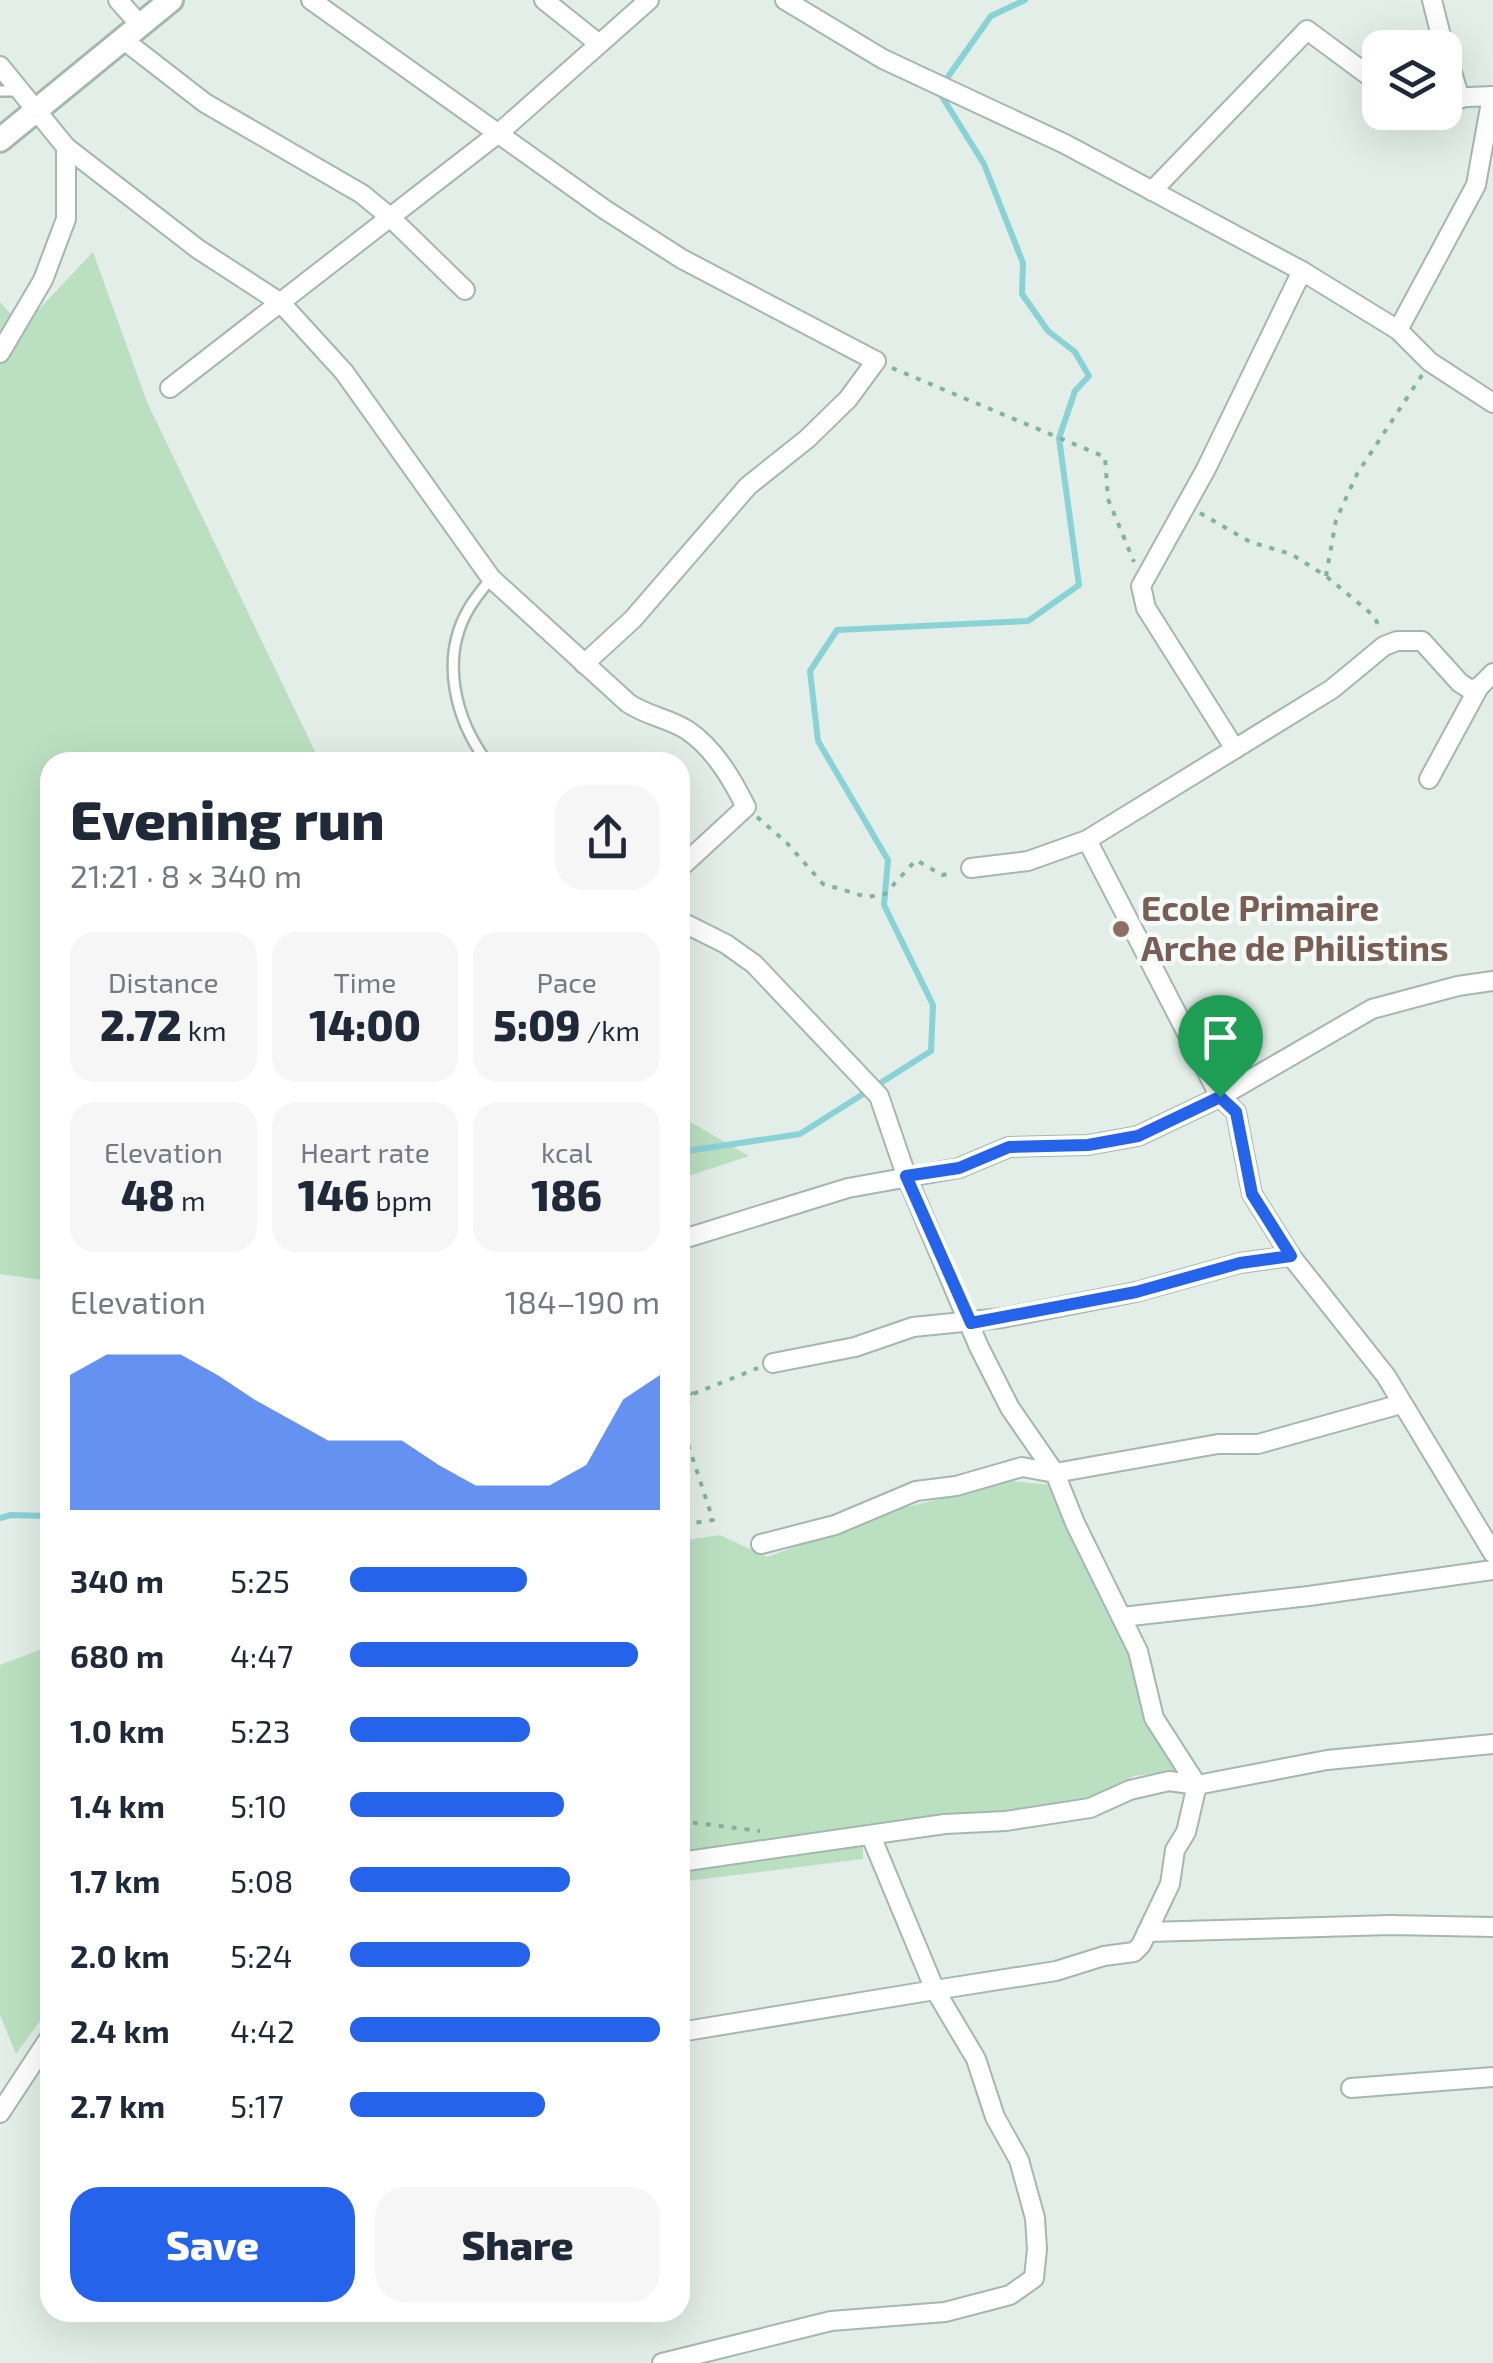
<!DOCTYPE html>
<meta charset="utf-8">
<style>
:root{--surface:#fff;--page:#f6f6f7;--text:#1f2937;--muted:#747a83;--accent:#2563eb}
body{margin:0;font-family:"Exo 2",sans-serif;background:var(--page);color:var(--text);height:100vh;display:flex;flex-direction:column;font-size:38px;white-space:nowrap}
*{box-sizing:border-box;margin:0}
p{font-size:32px;color:var(--muted)}
.icon{flex:none;width:55px;height:55px;fill:none;stroke:currentColor;stroke-width:2;stroke-linecap:round;stroke-linejoin:round}
.map{position:relative;flex:1;overflow:hidden}
.side{position:absolute;left:40px;top:752px;width:650px;height:1570px;display:flex;flex-direction:column;background:var(--surface);border-radius:30px;box-shadow:0 10px 40px #0002}
.side>*{flex:none}
.fabs{position:absolute;left:1362px;top:30px;display:grid;gap:20px}
.fabs a{display:grid;place-items:center;width:100px;height:100px;border-radius:20px;background:var(--surface);box-shadow:0 10px 40px #0002;font-size:50px}
.pin{position:absolute;display:grid;place-items:center;width:85px;height:85px;color:#fff;margin:-102px -42px;border-radius:50% 50% 50% 0;rotate:-45deg;box-shadow:0 0 10px #0007}
.pin .icon{rotate:45deg}
.round{display:grid;place-items:center;flex:none;width:105px;height:105px;border-radius:30px;background:var(--page)}
.head{display:flex;align-items:center;justify-content:space-between;height:170px;padding:0 30px}
h1{font-size:55px;font-weight:800;line-height:75px}
.metrics{display:grid;grid-template-columns:repeat(3,1fr);gap:15px;height:170px;padding:10px 30px}
.metrics div{display:grid;align-content:center;border-radius:25px;background:var(--page);text-align:center}
.metrics b{font-size:42px;font-weight:800}
.metrics small{font-size:28px;font-weight:400}
.metrics p{font-size:28px}
.chart{height:280px;padding:20px 30px}
.chart p{display:flex;justify-content:space-between}
.chart svg{width:100%;height:180px;margin-top:10px;fill:var(--accent);opacity:.7}
.action{display:flex;gap:20px;margin-top:auto;padding:20px 30px}
.action a{flex:1;height:115px;border-radius:30px;background:var(--accent);color:#fff;font-size:40px;font-weight:800;line-height:115px;text-align:center}
.action a+a{background:var(--page);color:var(--text)}
ul{padding:0 30px;list-style:none;font-size:32px}
li{display:grid;grid-template-columns:160px 120px 1fr;align-items:center;height:75px}
li i{height:25px;border-radius:12px;background:var(--accent)}
.map>svg:first-child{display:block}
.green{fill:#bbe0c1}
.lines{fill:none;stroke-linecap:round;stroke-linejoin:round}
.stream{stroke:#89d2d6;stroke-width:6}
.service-casing{stroke:#a5b7af;stroke-width:14}
.minor-casing{stroke:#a5b7af;stroke-width:22}
.tertiary-casing{stroke:#a5b7af;stroke-width:28}
.path{stroke:#82b39f;stroke-width:4;stroke-dasharray:5 8;stroke-linecap:butt}
.service{stroke:#fff;stroke-width:9}
.minor{stroke:#fff;stroke-width:18}
.tertiary{stroke:#fff;stroke-width:22}
.route-casing{stroke:#fff;stroke-width:20}
.route{stroke:#2563eb;stroke-width:12}
.education-dot{fill:#8d6e63;stroke:#f4faf7;stroke-width:4}
.labels{text-anchor:middle;stroke-width:9;stroke-linejoin:round;paint-order:stroke}
.education-label{font-size:35px;font-weight:bold;fill:#785e54;stroke:#f4faf7;text-anchor:start}
</style>
<div class="map">
<svg width="1493" height="2363" viewBox="0 0 1493 2363">
<rect width="100%" height="100%" fill="#e3eee8"/>
<g class="green">
<polygon points="93,252 147,402 320,762 50,762 50,1281 0,1274 0,302 22,327"/>
<polygon points="680,1116 749,1156 680,1179"/>
<polygon points="1012,1481 1053,1485 1068,1531 1134,1658 1143,1716 1180,1770 1134,1776 1084,1802 863,1827 863,1859 680,1882 680,1541 720,1535 767,1557 895,1510"/>
<polygon points="50,1646 50,2007 16,2054 0,2015 0,1665"/>
</g>
<g class="lines">
<g class="stream">
<polyline points="680,1152 800,1134 931,1051 933,1005 884,905 888,860 818,741 810,671 837,630 1028,621 1079,585 1059,438 1075,391 1089,376 1075,352 1048,331 1022,294 1023,263 984,164 941,95 945,81 991,16 1025,0"/>
<polyline points="0,1518 11,1515 50,1516"/>
</g>
<defs>
<g id="service">
<polyline points="0,91 19,91"/>
<path d="M 487,762 C 455,719 440,659 468,610 C 474,599 484,588 491,578"/>
</g>
<g id="minor">
<polyline points="118,0 141,26"/>
<polyline points="311,0 604,209 682,259 876,361 848,399 807,439 748,486 633,619 584,664"/>
<polyline points="544,0 598,43"/>
<polyline points="785,0 883,59 1065,144 1302,271 1398,330 1430,362 1493,403"/>
<polyline points="1432,0 1444,48"/>
<polyline points="125,41 205,103 362,194 391,218 465,290"/>
<polyline points="1445,49 1460,99"/>
<path d="M 0,66 L 66,147 L 198,249 L 281,303 L 344,372 L 491,578 L 628,703 C 647,716 668,718 687,730 C 714,748 732,779 746,807 L 680,868"/>
<polyline points="1445,98 1493,96"/>
<polyline points="1152,191 1307,30 1380,84"/>
<polyline points="1398,330 1476,185 1492,96"/>
<polyline points="0,353 43,280 66,219 66,147"/>
<polyline points="170,388 500,132 649,0"/>
<polyline points="1235,749 1146,608 1141,586 1206,469 1302,271"/>
<polyline points="1429,779 1479,687"/>
<polyline points="1087,840 1220,1097 1236,1112 1252,1194 1291,1256 1386,1376 1493,1553"/>
<polyline points="971,868 1028,861 1087,840 1332,689 1384,646 1397,641 1422,641 1460,683 1471,690 1479,687 1493,673"/>
<polyline points="680,921 726,944 754,964 879,1096 906,1175 979,1347 1010,1408 1055,1473 1075,1523 1138,1651 1154,1718 1197,1785 1186,1832 1175,1850 1170,1884 1141,1945 1134,1952 1104,1956 1056,1971 935,1990 871,1836"/>
<polyline points="680,1240 848,1188 959,1168 1009,1147 1088,1145 1138,1136 1220,1097 1372,1009 1458,986 1493,981"/>
<polyline points="773,1363 855,1347 913,1327 1002,1318 1136,1292 1240,1263 1291,1256"/>
<polyline points="761,1544 835,1525 916,1491 956,1486 1022,1467 1055,1473 1218,1444 1258,1444 1401,1404"/>
<polyline points="1122,1617 1309,1596 1493,1570"/>
<polyline points="680,1862 945,1824 1006,1821 1090,1808 1130,1790 1169,1781 1197,1785 1327,1760 1493,1744"/>
<polyline points="1147,1932 1390,1925 1493,1927"/>
<polyline points="1351,2088 1493,2077"/>
<polyline points="0,2113 50,2037"/>
<polyline points="662,2363 831,2321 945,2312 1010,2295 1034,2278 1037,2249 1035,2218 1019,2160 995,2117 976,2059 935,1990 680,2032"/>
</g>
<polyline id="tertiary" points="0,140 171,0"/>
</defs>
<use href="#service" class="service-casing"/>
<use href="#minor" class="minor-casing"/>
<use href="#tertiary" class="tertiary-casing"/>
<g class="path">
<polyline points="892,368 1105,457 1108,499 1134,562"/>
<polyline points="1200,513 1250,542 1291,554 1326,576 1374,616 1381,631"/>
<polyline points="1326,576 1336,520 1357,474 1422,375"/>
<polyline points="757,817 786,842 823,884 867,897 885,894 916,860 942,875 953,873"/>
<polyline points="680,1386 693,1394"/>
<polyline points="680,1416 693,1394 758,1368"/>
<polyline points="680,1420 713,1520 680,1525"/>
<polyline points="680,1821 760,1831"/>
</g>
<use href="#service" class="service"/>
<use href="#minor" class="minor"/>
<use href="#tertiary" class="tertiary"/>
</g>
<g class="lines">
<defs>
<polygon id="route" points="1220,1097 1236,1112 1252,1194 1291,1256 1240,1263 1136,1292 971,1323 906,1176 959,1168 1009,1147 1088,1145 1138,1136"/>
</defs>
<use href="#route" class="route-casing"/>
<use href="#route" class="route"/>
</g>
<circle class="education-dot" cx="1121" cy="929" r="10"/>
<g class="labels">
<g class="education-label">
<text x="1141" y="921">Ecole Primaire<tspan x="1141" dy="40">Arche de Philistins</tspan></text>
</g>
</g>
</svg>
<div class="fabs">
<a><svg class="icon" aria-label="layers" viewBox="0 0 24 24"><path d="M12 4l9 5-9 5-9-5zM3 14l9 5 9-5"/></svg></a>
</div>
<div class="pin" style="left:1220px;top:1097px;background:#1e9e55"><svg class="icon" aria-label="arrive" viewBox="0 0 24 24"><path d="M6 21V4h12l-3 4 3 4H6"/></svg></div>
<section class="side">
<div class="head"><div><h1>Evening run</h1><p>21:21 · 8 × 340 m</p></div><a class="round"><svg class="icon" aria-label="share" viewBox="0 0 24 24"><path d="M12 15V3M7 8l5-5 5 5M5 13v7h14v-7"/></svg></a></div>
<div class="metrics">
<div><p>Distance</p><b>2.72<small> km</small></b></div>
<div><p>Time</p><b>14:00</b></div>
<div><p>Pace</p><b>5:09<small> /km</small></b></div>
</div>
<div class="metrics">
<div><p>Elevation</p><b>48<small> m</small></b></div>
<div><p>Heart rate</p><b>146<small> bpm</small></b></div>
<div><p>kcal</p><b>186</b></div>
</div>
<div class="chart"><p><span>Elevation</span>184–190 m</p>
<svg viewBox="0 0 160 44" preserveAspectRatio="none"><path d="M0 44V11L10 6L20 6L30 6L40 11L50 17L60 22L70 27L80 27L90 27L100 33L110 38L120 38L130 38L140 33L150 17L160 11V44z"/></svg>
</div>
<ul>
<li><b>340 m</b>5:25<i style="width:57%"></i></li>
<li><b>680 m</b>4:47<i style="width:93%"></i></li>
<li><b>1.0 km</b>5:23<i style="width:58%"></i></li>
<li><b>1.4 km</b>5:10<i style="width:69%"></i></li>
<li><b>1.7 km</b>5:08<i style="width:71%"></i></li>
<li><b>2.0 km</b>5:24<i style="width:58%"></i></li>
<li><b>2.4 km</b>4:42<i style="width:100%"></i></li>
<li><b>2.7 km</b>5:17<i style="width:63%"></i></li>
</ul>
<div class="action"><a>Save</a><a>Share</a></div>
</section>
</div>
